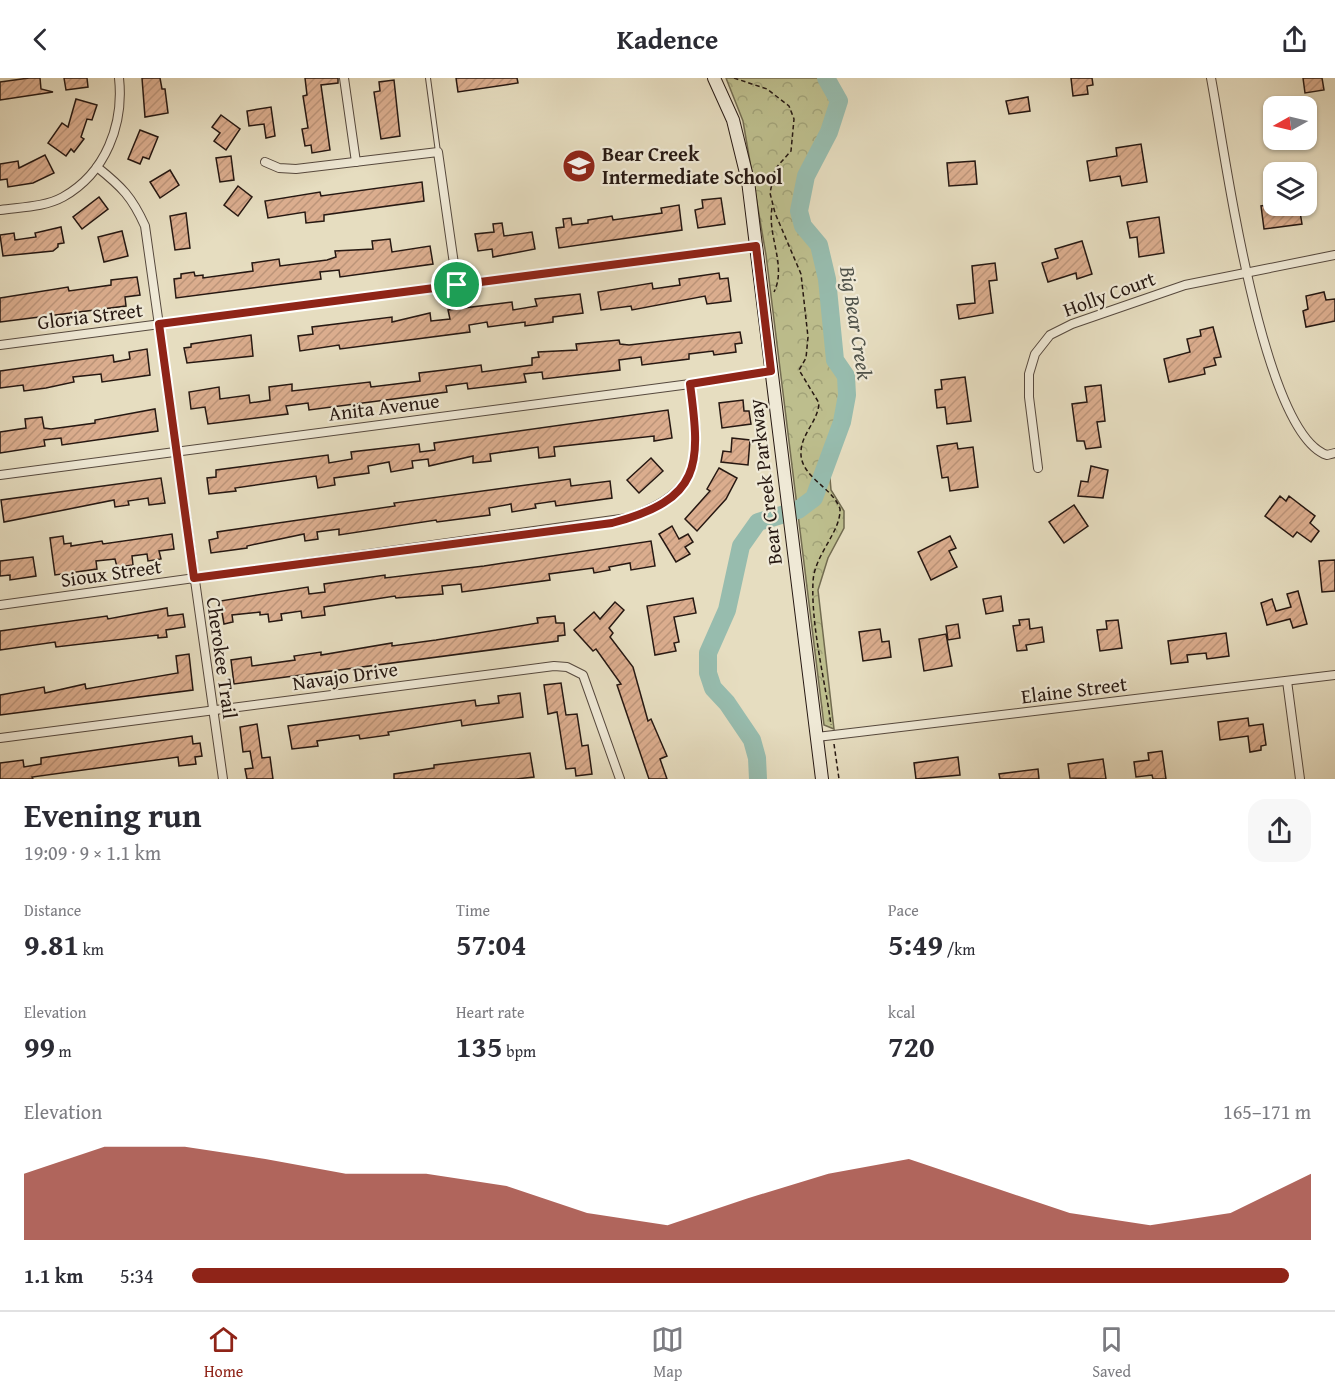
<!DOCTYPE html>
<meta charset="utf-8">
<style>
:root{--surface:#fff;--page:#f7f7f7;--text:#2b2b33;--muted:#7c7c81;--line:#e1e1e2;--accent:#8f2418}
body{margin:0;font-family:"Gentium Book Plus",serif;background:var(--page);color:var(--text);height:100vh;display:flex;flex-direction:column;font-size:22px;white-space:nowrap}
*{box-sizing:border-box;margin:0}
p{font-size:20px;color:var(--muted)}
.icon{flex:none;width:33px;height:33px;fill:none;stroke:currentColor;stroke-width:2;stroke-linecap:round;stroke-linejoin:round}
.map{position:relative;height:701px;overflow:hidden}
.details{display:flex;flex-direction:column;background:var(--surface);flex:1}
.details>*{flex:none}
.needle{width:39px;rotate:262deg}
.tools{position:absolute;left:1263px;top:18px;display:grid;gap:12px}
.tools a{display:grid;place-items:center;width:54px;height:54px;border-radius:12px;background:var(--surface);box-shadow:0 2px 4px #0004;font-size:30px}
.pin{position:absolute;display:grid;place-items:center;width:51px;height:51px;color:#fff;margin:-26px;border:3px solid #fff;border-radius:50%;box-shadow:0 2px 6px #0007}
.round{display:grid;place-items:center;flex:none;width:63px;height:63px;border-radius:18px;background:var(--page)}
.overview{display:flex;align-items:center;justify-content:space-between;height:102px;padding:0 24px}
h1{font-size:33px;font-weight:600;line-height:45px}
.metrics{display:grid;grid-template-columns:repeat(3,1fr);gap:9px;height:102px;padding:6px 24px}
.metrics div{display:grid;align-content:center}
.metrics b{font-size:30px;font-weight:600}
.metrics small{font-size:16px;font-weight:400}
.metrics p{font-size:16px}
.chart{height:168px;padding:12px 24px}
.chart p{display:flex;justify-content:space-between}
.chart svg{width:100%;height:108px;margin-top:6px;fill:var(--accent);opacity:.7}
ul{padding:0 24px;list-style:none;font-size:20px}
li{display:grid;grid-template-columns:96px 72px 1fr;align-items:center;height:45px}
li i{height:15px;border-radius:8px;background:var(--accent)}
header{display:flex;justify-content:space-between;align-items:center;height:78px;padding:0 24px;background:var(--surface);font-size:27px;font-weight:600}
.tabs{display:flex;justify-content:space-around;align-items:center;height:84px;border-top:2px solid var(--line);background:var(--surface);font-size:16px;color:var(--muted)}
.tabs a{display:grid;justify-items:center;gap:3px}
.tabs .active{color:var(--accent)}
.map>svg:first-child{display:block}
.forest{fill:url(#forest-crowns);stroke:#726b50;stroke-width:1.5}
.lines{fill:none;stroke-linecap:round;stroke-linejoin:round}
.river{stroke:#97bcae;stroke-width:18}
.building{fill:url(#building-hatch);stroke:#261812;stroke-width:1.5}
.lane-casing{stroke:#56493e;stroke-width:6}
.street-casing{stroke:#56493e;stroke-width:10}
.secondary-casing{stroke:#261812;stroke-width:14}
.path{stroke:#261812;stroke-width:1.5;stroke-dasharray:4.5 3;stroke-linecap:butt}
.lane{stroke:#efe9d6;stroke-width:4}
.street{stroke:#efe9d6;stroke-width:8}
.secondary{stroke:#efe9d6;stroke-width:12}
.route-casing{stroke:#fff;stroke-width:12}
.route{stroke:#8f2418;stroke-width:8}
.labels{text-anchor:middle;stroke-width:4.5;stroke-linejoin:round;paint-order:stroke}
.poi-label{font-size:20px;font-weight:bold;fill:#261812;stroke:#efe9d6;text-anchor:start}
.street-label{font-size:20px;fill:#261812;stroke:#efe9d6}
.water-label{font-size:21px;font-style:italic;fill:#4e5149;stroke:#efe9d6}
</style>
<header><svg class="icon" aria-label="back" viewBox="0 0 24 24"><path d="M15 5l-7 7 7 7"/></svg>Kadence<svg class="icon" aria-label="share" viewBox="0 0 24 24"><path d="M12 15V3M7 8l5-5 5 5M5 13v7h14v-7"/></svg></header>
<div class="map">
<svg width="1335" height="701" viewBox="0 0 1335 701">
<defs>
<pattern id="forest-crowns" width="20" height="18" patternUnits="userSpaceOnUse" patternTransform="scale(1.5)"><rect width="20" height="18" fill="#bdbe8d"/><path d="M2 6a3 3 0 1 1 6 0M12 15a3 3 0 1 1 6 0" fill="none" stroke="#a2a379"/></pattern>
<pattern id="building-hatch" width="6" height="6" patternUnits="userSpaceOnUse" patternTransform="scale(1.5)"><rect width="6" height="6" fill="#dbad8e"/><path d="M-1 1l2-2M0 6l6-6M5 7l2-2" fill="none" stroke="#bc9479"/></pattern>
</defs>
<rect width="100%" height="100%" fill="#e6ddc0"/>
<filter id="stains"><feTurbulence type="fractalNoise" baseFrequency=".00333" numOctaves="4"/><feColorMatrix values="0 0 0 0 .2 0 0 0 0 .09 0 0 0 0 .02 0 0 0 .5 -.17"/></filter>
<radialGradient id="worn" r=".72"><stop offset=".6" stop-color="#630" stop-opacity="0"/><stop offset="1" stop-color="#630" stop-opacity=".3"/></radialGradient>
<polygon class="forest" points="726,0 826,0 839,23 829,54 806,98 799,133 803,148 819,168 827,201 835,282 846,298 844,331 829,388 831,412 844,433 844,450 828,480 818,512 834,651 824,647 766,177 743,43"/>
<g class="lines">
<polyline class="river" points="758,701 757,680 752,662 727,625 713,610 708,595 708,575 727,532 741,468 758,444 798,432 814,420 842,344 847,317 846,298 835,282 827,201 819,167 803,148 799,133 806,98 829,54 839,23 826,0"/>
</g>
<g class="building">
<polygon points="29,0 40,0 41,11 53,14 0,22 0,4"/>
<polygon points="64,0 87,0 88,9 66,12"/>
<polygon points="142,0 160,0 162,11 165,11 168,35 145,39"/>
<polygon points="305,0 338,0 338,5 321,7 330,72 312,75 311,67 305,68 302,51 308,50 303,18 307,17"/>
<polygon points="456,0 517,0 518,5 458,14"/>
<polygon points="1071,0 1092,0 1093,7 1087,8 1088,16 1073,18"/>
<polygon points="1303,0 1322,0 1324,12 1305,15"/>
<polygon points="394,2 400,58 381,61 374,14 380,13 379,4"/>
<polygon points="1028,19 1030,33 1009,36 1006,23"/>
<polygon points="76,21 97,27 92,42 87,41 81,59 84,61 74,74 71,71 66,78 48,65 62,45 68,49"/>
<polygon points="271,29 275,58 266,60 264,46 249,48 247,33"/>
<polygon points="221,37 240,51 226,72 214,63 220,55 212,49"/>
<polygon points="140,52 158,59 149,81 143,79 140,86 128,81"/>
<polygon points="1141,66 1147,104 1122,108 1120,98 1090,103 1087,83 1117,78 1116,70"/>
<polygon points="45,77 54,95 33,105 8,109 7,101 0,102 0,86 18,83 19,90"/>
<polygon points="231,78 234,102 220,104 216,80"/>
<polygon points="975,83 977,106 949,108 947,85"/>
<polygon points="170,92 179,107 160,120 150,104"/>
<polygon points="422,104 424,123 324,137 324,143 306,145 305,134 268,140 265,123 320,114 321,118"/>
<polygon points="238,108 252,119 238,138 224,127"/>
<polygon points="99,119 108,131 82,151 73,139"/>
<polygon points="721,120 725,146 698,150 695,132 703,130 702,122"/>
<polygon points="1274,126 1299,128 1302,146 1264,151 1261,128"/>
<polygon points="679,127 682,152 559,170 556,150 564,149 563,141 571,140 572,147 588,145 588,142 612,138 613,142 662,135 661,130"/>
<polygon points="186,135 190,170 175,172 170,138"/>
<polygon points="1159,139 1164,175 1139,179 1137,159 1130,160 1127,144"/>
<polygon points="502,145 504,158 532,154 535,171 493,179 492,171 478,173 475,156 494,154 493,146"/>
<polygon points="61,149 64,165 58,166 58,169 53,173 3,178 0,157 14,155 15,162 36,159 35,155"/>
<polygon points="122,153 128,178 104,184 98,159"/>
<polygon points="390,161 392,174 430,168 433,186 340,199 339,192 320,194 321,201 176,220 174,201 181,200 181,196 194,194 195,198 203,197 203,200 253,193 252,185 279,181 280,188 327,182 336,179 335,173 373,171 372,163"/>
<polygon points="1082,163 1092,196 1077,201 1076,195 1048,204 1042,185 1058,180 1055,171"/>
<polygon points="995,185 997,202 989,203 993,235 959,241 957,227 975,225 972,188"/>
<polygon points="719,195 720,201 728,200 731,223 707,226 705,218 632,232 631,228 601,232 598,214 652,205 653,211 680,207 679,201"/>
<polygon points="137,199 140,217 125,219 126,228 0,244 0,220 68,209 69,213 111,207 111,202"/>
<polygon points="1324,214 1326,222 1335,221 1335,243 1306,249 1303,233 1308,231 1306,218"/>
<polygon points="580,216 583,235 553,239 553,244 525,248 525,244 488,249 487,244 469,247 470,254 340,271 339,267 300,273 298,258 313,256 312,249 392,239 392,244 430,235 431,243 450,241 448,232 512,224 513,232 537,228 535,221"/>
<polygon points="1213,249 1221,279 1214,280 1216,287 1204,290 1205,296 1169,304 1164,281 1190,274 1187,261 1201,258 1200,252"/>
<polygon points="740,254 742,265 735,266 736,274 714,277 713,273 689,276 689,281 642,287 641,279 619,282 620,292 543,301 542,294 524,296 526,304 468,311 467,305 446,308 447,314 309,332 308,325 286,328 288,336 208,346 205,329 191,331 189,314 219,309 220,321 249,317 250,325 270,322 269,309 292,306 292,313 370,304 371,309 420,303 419,295 444,292 481,287 482,294 532,287 532,280 539,279 538,274 577,272 576,266 619,262 620,266 629,267"/>
<polygon points="251,257 253,278 187,285 184,270 191,269 191,266"/>
<polygon points="147,271 150,297 102,304 101,296 73,299 74,304 46,310 24,313 23,307 0,310 0,293 113,277 114,284 130,281 129,274"/>
<polygon points="965,299 971,343 947,346 945,329 937,330 935,312 942,311 941,302"/>
<polygon points="1101,307 1105,343 1097,344 1101,369 1086,371 1084,363 1077,363 1072,326 1087,324 1085,309"/>
<polygon points="743,322 744,333 749,333 751,346 722,350 719,325"/>
<polygon points="155,331 158,353 62,367 61,360 44,362 45,368 0,375 0,354 26,350 25,341 42,339 44,350 51,351 95,345 95,342"/>
<polygon points="668,332 672,360 654,363 654,358 554,369 555,378 539,380 538,369 490,376 491,383 473,385 473,378 429,388 428,381 412,383 413,390 391,394 389,384 368,388 369,395 334,400 335,407 318,410 316,398 235,410 236,413 209,416 207,400 216,399 216,392 328,377 329,385 352,381 351,374 419,366 420,374 435,372 434,365"/>
<polygon points="732,360 750,362 748,387 721,384 723,373 731,374"/>
<polygon points="957,365 958,371 973,369 978,409 950,413 948,399 942,400 937,368"/>
<polygon points="651,380 663,393 639,415 627,402"/>
<polygon points="1091,388 1108,392 1103,420 1078,418 1081,403 1088,404"/>
<polygon points="719,390 737,400 726,421 697,453 685,441 710,413 707,411"/>
<polygon points="161,400 165,425 149,427 148,420 128,423 129,427 115,429 114,422 4,444 1,422"/>
<polygon points="570,401 571,408 610,403 612,420 556,428 555,423 535,426 536,430 512,434 511,426 489,430 490,437 437,444 436,442 339,457 339,451 317,454 318,461 305,463 304,456 247,468 247,470 211,475 209,462 218,460 217,454 395,428 394,425"/>
<polygon points="1280,418 1286,423 1289,418 1315,438 1310,445 1319,453 1311,464 1297,454 1293,459 1265,438"/>
<polygon points="1074,427 1088,448 1064,465 1049,444"/>
<polygon points="672,448 679,461 688,456 693,464 685,469 690,476 676,484 659,456"/>
<polygon points="172,456 174,471 159,473 161,481 148,483 147,476 132,478 133,487 117,489 115,481 96,483 97,491 55,497 50,460 63,458 64,466 71,465 71,468 102,463 103,466"/>
<polygon points="950,458 956,470 949,473 957,489 931,502 918,474"/>
<polygon points="651,463 655,488 631,492 630,485 609,489 610,492 594,495 593,490 549,496 550,502 462,514 461,506 442,508 443,516 396,520 395,518 324,529 325,537 302,540 301,533 281,536 282,542 269,544 268,536 260,537 260,534 232,537 233,544 224,546 220,523 308,509 309,516 325,514 324,506 385,497 385,500 484,488"/>
<polygon points="33,479 36,498 10,502 10,497 0,498 0,483"/>
<polygon points="1335,482 1335,513 1322,514 1319,483"/>
<polygon points="1298,513 1307,546 1293,550 1290,541 1267,547 1261,525 1272,521 1276,533 1291,529 1287,516"/>
<polygon points="1001,518 1003,533 986,536 983,521"/>
<polygon points="693,520 696,535 674,539 679,564 674,565 676,573 655,577 647,528"/>
<polygon points="615,524 624,532 609,550 613,555 610,559 633,589 648,643 651,641 667,678 660,681 667,701 649,701 617,607 621,606 596,571 593,573 574,552 594,534 600,541"/>
<polygon points="167,530 168,538 183,536 185,549 166,552 167,559 158,560 158,557 56,569 55,564 0,572 0,553 107,538 108,541"/>
<polygon points="555,538 556,545 564,545 565,557 558,558 558,563 234,606 231,582 251,579 252,588 295,582 294,578 321,574 321,577 392,565 392,568 436,562 538,545 537,540"/>
<polygon points="1029,541 1030,551 1042,549 1044,564 1026,567 1027,572 1017,573 1013,548 1020,547 1019,542"/>
<polygon points="1118,542 1122,570 1100,573 1097,552 1107,551 1106,543"/>
<polygon points="958,546 960,560 948,562 946,548"/>
<polygon points="880,551 882,564 889,563 891,579 863,583 859,554"/>
<polygon points="1226,555 1229,578 1207,581 1206,575 1187,577 1188,584 1171,586 1168,563"/>
<polygon points="946,556 952,588 924,593 919,561"/>
<polygon points="189,576 193,612 0,637 0,617 44,609 45,615 85,606 86,611 178,595 176,578"/>
<polygon points="561,605 566,637 577,636 582,668 588,667 592,696 576,698 575,690 566,691 557,634 548,636 544,607"/>
<polygon points="520,615 523,639 462,648 461,642 388,654 389,657 360,661 359,657 317,663 318,668 292,671 288,648 475,622 476,628 499,625 498,618"/>
<polygon points="1248,640 1249,648 1263,646 1266,667 1261,668 1261,672 1250,674 1248,658 1220,662 1218,644"/>
<polygon points="257,646 262,680 270,679 273,701 247,701 245,691 253,690 250,673 243,674 240,649"/>
<polygon points="192,658 193,666 200,665 202,678 195,679 196,686 179,688 178,679 32,699 33,701 0,701 0,685 23,682 24,689 41,686 41,680"/>
<polygon points="1162,673 1166,701 1153,701 1152,697 1136,699 1134,684 1149,682 1148,675"/>
<polygon points="530,675 534,699 516,701 394,701 394,696 434,690 434,687"/>
<polygon points="958,679 960,697 916,701 914,685"/>
<polygon points="1103,681 1106,701 1070,700 1068,686"/>
<polygon points="1038,691 1039,701 1000,701 999,696"/>
</g>
<g class="lines">
<defs>
<polyline id="lane" points="428,0 438,74"/>
<g id="street">
<polyline points="344,0 356,84"/>
<path d="M 1211,0 C 1224,67 1261,355 1327,377 L 1335,375"/>
<polyline points="265,84 279,90 296,91 438,74 457,207"/>
<path d="M 97,89 C 122,109 132,119 145,148 L 223,701"/>
<path d="M 0,132 C 21,129 45,129 63,119 C 106,95 124,46 119,0"/>
<polyline points="0,267 756,168"/>
<polyline points="1038,390 1029,319 1029,296 1035,276 1050,257 1072,246 1185,207 1335,177"/>
<polyline points="0,397 690,306 771,293"/>
<path d="M 0,527 L 628,440 C 706,412 700,378 690,306"/>
<polyline points="1287,603 1300,701"/>
<polyline points="817,659 1335,597"/>
<polyline points="0,660 554,588 567,589 583,597 620,701"/>
</g>
<polyline id="secondary" points="714,0 733,42 748,103 822,701"/>
</defs>
<use href="#lane" class="lane-casing"/>
<use href="#street" class="street-casing"/>
<use href="#secondary" class="secondary-casing"/>
<g class="path">
<path d="M 734,0 L 767,11 L 789,28 L 794,41 L 791,73 L 775,91 L 770,115 L 775,135 L 801,196 L 808,259 L 806,280 L 799,292 L 819,325 C 818,343 802,355 801,373 C 799,399 833,409 840,431 C 841,454 814,477 813,504 C 811,549 825,602 831,647"/>
<path d="M 772,130 C 767,157 787,188 774,214"/>
<polyline points="834,666 839,701"/>
</g>
<use href="#lane" class="lane"/>
<use href="#street" class="street"/>
<use href="#secondary" class="secondary"/>
</g>
<g class="lines">
<defs>
<path id="route" d="M 756,168 L 771,293 L 690,306 C 701,388 702,421 612,445 L 194,500 L 159,246 Z"/>
</defs>
<use href="#route" class="route-casing"/>
<use href="#route" class="route"/>
</g>
<defs>
<symbol id="school-disc" viewBox="-11 -11 22 22"><circle r="9.5" fill="#8f2418" stroke="#efe9d6"/><path d="M0-5L7-2L0 1L-7-2ZM-4 1L0 2.5L4 1V4Q0 6-4 4Z" fill="#fff"/></symbol>
</defs>
<g fill-rule="evenodd">
<use href="#school-disc" x="560" y="69" width="38" height="38"/>
</g>
<g class="labels">
<g class="poi-label">
<text x="602" y="83">Bear Creek<tspan x="602" dy="23">Intermediate School</tspan></text>
</g>
<g class="street-label">
<text transform="translate(1109 216) rotate(-20)" y="7">Holly Court</text>
<text transform="translate(90 238) rotate(-7)" y="7">Gloria Street</text>
<text transform="translate(384 329) rotate(-7)" y="7">Anita Avenue</text>
<text transform="translate(765 404) rotate(-97)" y="7">Bear Creek Parkway</text>
<text transform="translate(111 495) rotate(-8)" y="7">Sioux Street</text>
<text transform="translate(222 580) rotate(82)" y="7">Cherokee Trail</text>
<text transform="translate(345 598) rotate(-8)" y="7">Navajo Drive</text>
<text transform="translate(1074 612) rotate(-7)" y="7">Elaine Street</text>
</g>
<g class="water-label">
<text transform="translate(856 245) rotate(81)" y="7">Big Bear Creek</text>
</g>
</g>
<rect width="100%" height="100%" filter="url(#stains)"/>
<rect width="100%" height="100%" fill="url(#worn)"/>
</svg>
<div class="tools">
<a><svg class="needle" viewBox="-14 -14 28 28"><path d="M0-13l5 13h-10z" fill="#e53935"/><path d="M0 13l5-13h-10z" fill="#7c7c81"/></svg></a>
<a><svg class="icon" aria-label="layers" viewBox="0 0 24 24"><path d="M12 4l9 5-9 5-9-5zM3 14l9 5 9-5"/></svg></a>
</div>
<div class="pin" style="left:457px;top:207px;background:#1e9e55"><svg class="icon" aria-label="arrive" viewBox="0 0 24 24"><path d="M6 21V4h12l-3 4 3 4H6"/></svg></div>
</div>
<section class="details">
<div class="overview"><div><h1>Evening run</h1><p>19:09 · 9 × 1.1 km</p></div><a class="round"><svg class="icon" aria-label="share" viewBox="0 0 24 24"><path d="M12 15V3M7 8l5-5 5 5M5 13v7h14v-7"/></svg></a></div>
<div class="metrics">
<div><p>Distance</p><b>9.81<small> km</small></b></div>
<div><p>Time</p><b>57:04</b></div>
<div><p>Pace</p><b>5:49<small> /km</small></b></div>
</div>
<div class="metrics">
<div><p>Elevation</p><b>99<small> m</small></b></div>
<div><p>Heart rate</p><b>135<small> bpm</small></b></div>
<div><p>kcal</p><b>720</b></div>
</div>
<div class="chart"><p><span>Elevation</span>165–171 m</p>
<svg viewBox="0 0 160 44" preserveAspectRatio="none"><path d="M0 44V17L10 6L20 6L30 11L40 17L50 17L60 22L70 33L80 38L90 27L100 17L110 11L120 22L130 33L140 38L150 33L160 17V44z"/></svg>
</div>
<ul>
<li><b>1.1 km</b>5:34<i style="width:98%"></i></li>
</ul>
</section>
<nav class="tabs">
<a class="active"><svg class="icon" aria-label="home" viewBox="0 0 24 24"><path d="M3 11l9-7 9 7M6 9v11h12V9"/></svg>Home</a>
<a><svg class="icon" aria-label="map" viewBox="0 0 24 24"><path d="M3 6l6-2 6 2 6-2v14l-6 2-6-2-6 2zM9 4v14M15 6v14"/></svg>Map</a>
<a><svg class="icon" aria-label="saved" viewBox="0 0 24 24"><path d="M7 4h10v16l-5-4-5 4z"/></svg>Saved</a>
</nav>
